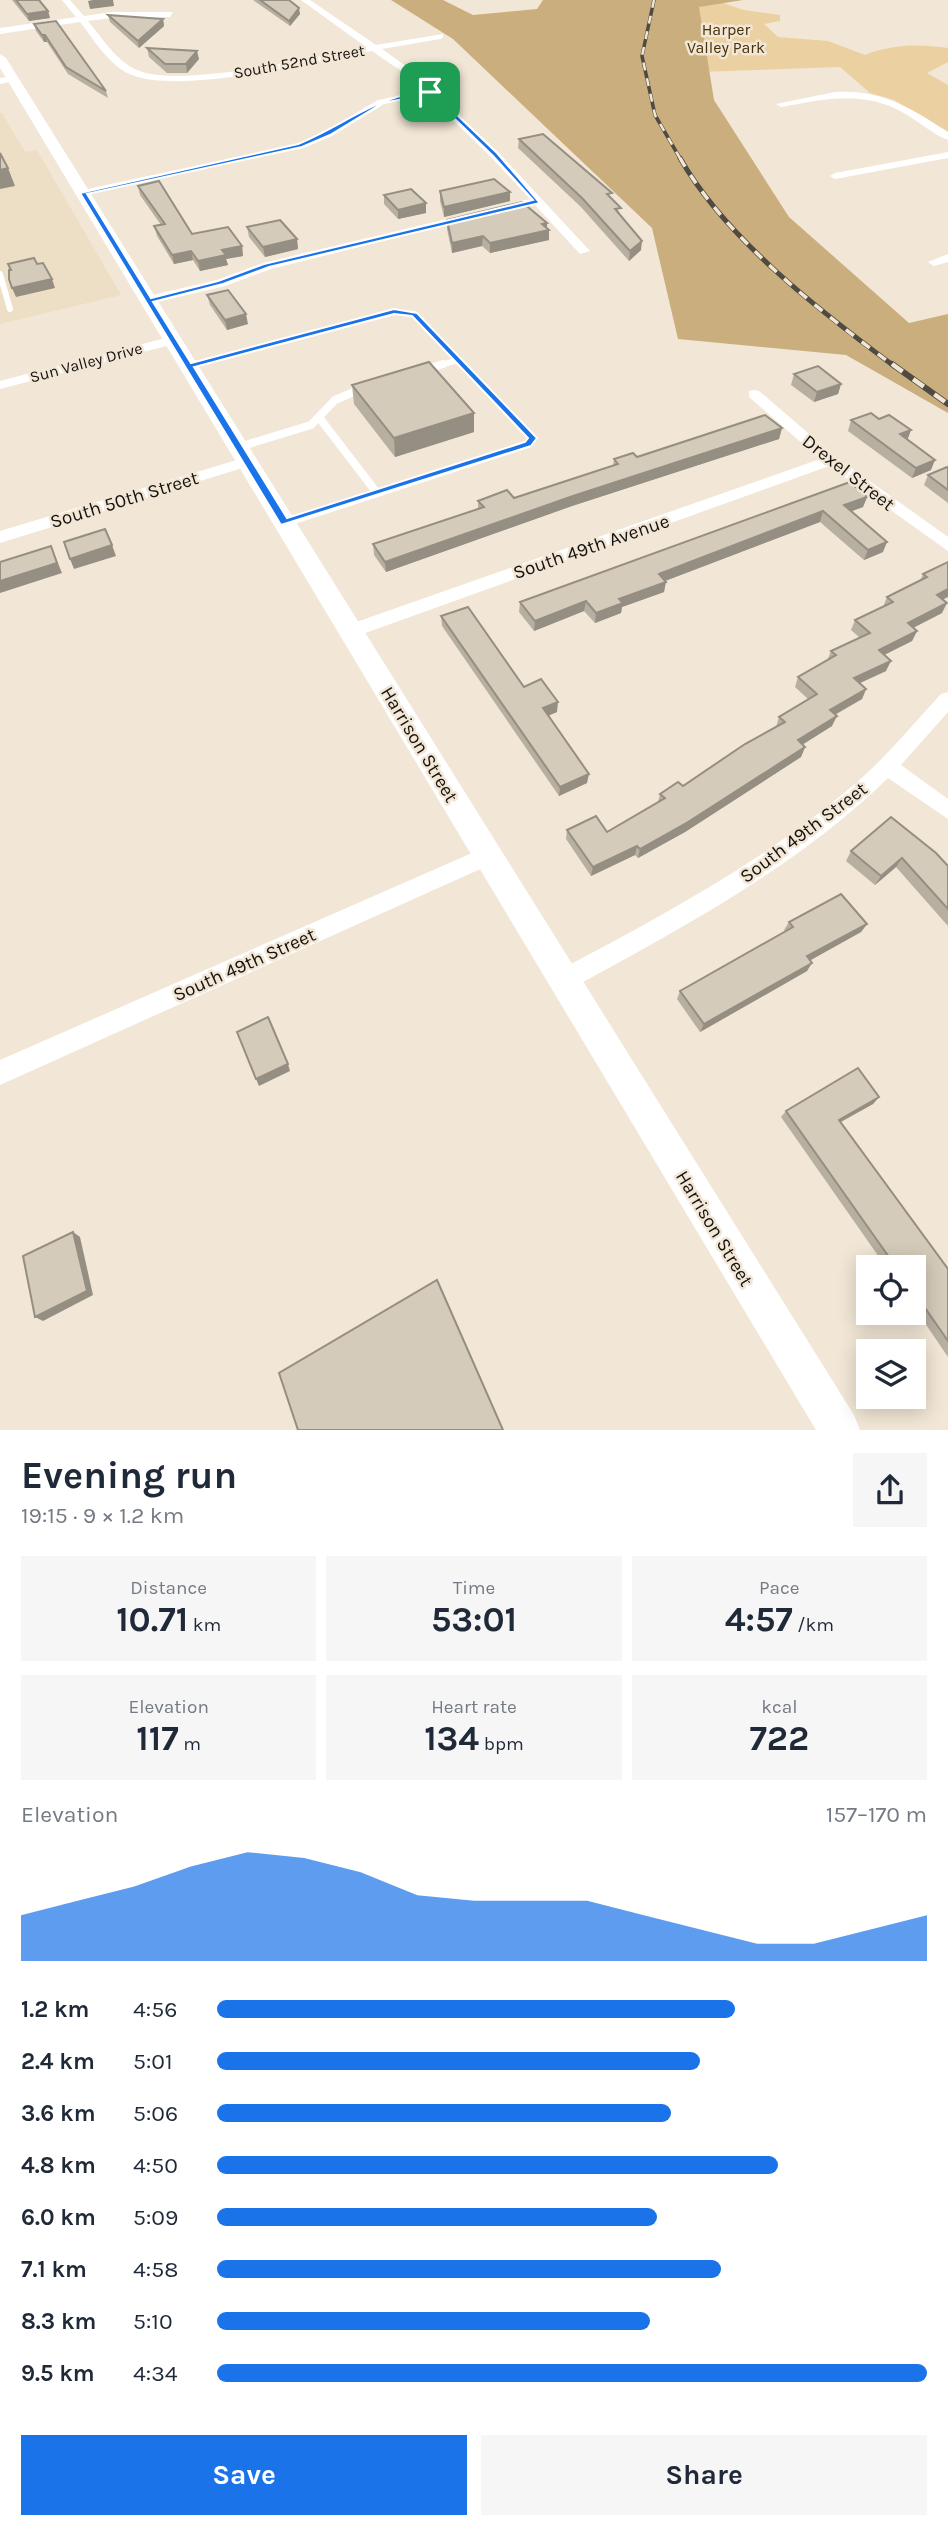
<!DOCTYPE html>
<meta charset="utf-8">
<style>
:root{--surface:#fff;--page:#f6f6f7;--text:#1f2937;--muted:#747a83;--accent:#1a73e8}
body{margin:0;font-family:Karla,sans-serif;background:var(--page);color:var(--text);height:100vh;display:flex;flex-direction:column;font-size:26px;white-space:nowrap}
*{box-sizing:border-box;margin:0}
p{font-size:23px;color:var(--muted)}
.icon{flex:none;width:38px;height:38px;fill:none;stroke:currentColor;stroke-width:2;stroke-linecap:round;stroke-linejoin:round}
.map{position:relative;height:1430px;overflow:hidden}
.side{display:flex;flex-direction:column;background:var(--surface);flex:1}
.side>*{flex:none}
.fabs{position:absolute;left:856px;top:1255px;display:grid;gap:14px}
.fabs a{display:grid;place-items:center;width:70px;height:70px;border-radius:0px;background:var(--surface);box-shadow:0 4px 18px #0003;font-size:35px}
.pin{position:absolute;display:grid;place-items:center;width:60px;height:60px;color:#fff;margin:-30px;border-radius:14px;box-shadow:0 4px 10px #0006}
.round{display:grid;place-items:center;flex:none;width:74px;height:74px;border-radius:0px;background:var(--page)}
.head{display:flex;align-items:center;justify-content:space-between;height:119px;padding:0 21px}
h1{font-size:38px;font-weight:700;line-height:52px}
.metrics{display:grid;grid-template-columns:repeat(3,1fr);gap:10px;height:119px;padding:7px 21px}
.metrics div{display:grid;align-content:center;border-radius:0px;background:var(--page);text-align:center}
.metrics b{font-size:35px;font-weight:700}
.metrics small{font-size:19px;font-weight:400}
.metrics p{font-size:19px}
.chart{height:196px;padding:14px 21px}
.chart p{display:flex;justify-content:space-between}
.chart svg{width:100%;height:126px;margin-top:7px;fill:var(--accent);opacity:.7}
.button{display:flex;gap:14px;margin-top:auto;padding:14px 21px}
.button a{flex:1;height:80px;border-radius:0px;background:var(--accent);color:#fff;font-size:28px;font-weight:700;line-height:80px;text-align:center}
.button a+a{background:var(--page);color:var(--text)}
ul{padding:0 21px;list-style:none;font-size:23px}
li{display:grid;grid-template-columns:112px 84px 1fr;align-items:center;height:52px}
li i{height:18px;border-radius:9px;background:var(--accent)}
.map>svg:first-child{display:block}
.built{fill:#eddec6}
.green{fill:#ebd0a1}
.forest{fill:#cbae7e}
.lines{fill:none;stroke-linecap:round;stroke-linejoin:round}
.service-far1{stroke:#fff;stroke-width:6}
.service{stroke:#fff;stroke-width:8}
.minor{fill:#fff;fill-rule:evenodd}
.secondary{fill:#fff;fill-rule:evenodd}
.rail-far2-casing{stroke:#504b42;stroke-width:3.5}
.rail-far1-casing{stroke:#504b42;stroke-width:5}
.rail-casing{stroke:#504b42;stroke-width:6}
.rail-far2{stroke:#f2e7d6;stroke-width:2.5;stroke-dasharray:8;stroke-linecap:butt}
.rail-far1{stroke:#f2e7d6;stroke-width:3.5;stroke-dasharray:10;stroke-linecap:butt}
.rail{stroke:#f2e7d6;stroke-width:4.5;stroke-dasharray:13;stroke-linecap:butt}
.wall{fill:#b7afa0}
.shaded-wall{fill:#958e82}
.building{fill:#d5cbba;stroke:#958e82;stroke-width:2}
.route{fill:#1a73e8;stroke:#fff;stroke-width:2;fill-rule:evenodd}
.labels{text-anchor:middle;stroke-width:5;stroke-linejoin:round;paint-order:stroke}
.far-park-label{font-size:16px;fill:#463209;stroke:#f2e7d6}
.far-street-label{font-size:16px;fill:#16120d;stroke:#f2e7d6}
.street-label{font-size:19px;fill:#16120d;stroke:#f2e7d6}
</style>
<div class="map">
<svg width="948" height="1430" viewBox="0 0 948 1430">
<rect width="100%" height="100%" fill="#f2e7d6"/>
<polygon class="built" points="0,113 2,113 25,152 37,150 121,295 0,324"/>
<path class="green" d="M 723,3 L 744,10 L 780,15 L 780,21 L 764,24 L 778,37 L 828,41 L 865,55 C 893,44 918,44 948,48 L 948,62 L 927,73 L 948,85 L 948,132 L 894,100 L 870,93 L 840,67 L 698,72 L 694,21 L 700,4 Z"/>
<polygon class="forest" points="391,0 443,0 473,15 537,9 543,0 743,0 699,7 714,100 789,217 909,323 948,314 948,413 846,355 678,339 652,228 453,39"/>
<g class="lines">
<g class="service-far1">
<polyline points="0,274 10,309"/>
<polyline points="189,366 394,312 414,314 464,366"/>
<polyline points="438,366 458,360"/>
</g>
<g class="service">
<polyline points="189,366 195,364"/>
<polyline points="421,371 443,364"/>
<polyline points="321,420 377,493"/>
<polyline points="239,447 311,425 335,400 363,388"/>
<polyline points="285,523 528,444 532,438 462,364"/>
</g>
<g class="minor">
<path d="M 62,0 L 70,0 L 84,16 L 111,12 L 173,12 L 170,17 L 111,18 L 88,21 C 102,38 116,61 137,70 C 181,89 316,56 366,47 L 301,0 L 310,0 L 376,45 L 443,34 L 443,38 L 440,39 L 382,49 L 410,69 L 499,153 L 590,251 L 580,254 L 535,205 L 497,211 L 497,207 L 530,199 L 491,157 L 427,95 L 384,104 L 332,136 L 304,148 L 79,195 L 79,191 L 83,190 L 297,144 L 324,132 L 378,100 L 422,91 L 404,73 L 372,51 C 316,61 183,95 132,75 C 109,66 95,41 80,22 L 0,34 L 0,28 L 76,17 Z"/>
<polygon points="13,76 16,77 16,81 0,84 0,78"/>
<path d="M 835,92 C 881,89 911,108 948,132 L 948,140 C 932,134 917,120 902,112 C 863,90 823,99 781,107 L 776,104 Z"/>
<polygon points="948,152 948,158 835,179 830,176 835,173"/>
<polygon points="472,213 478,216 476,218 271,269 225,286 149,304 143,300 144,297 217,280 263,263"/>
<polygon points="948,254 948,262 934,266 928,262"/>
<polygon points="173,336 180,340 178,343 0,389 0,381"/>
<polygon points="754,390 759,391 836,457 948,537 948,551 829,466 357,636 345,636 342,631 345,626 820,459 749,397 749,391"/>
<polygon points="247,457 252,459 255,462 252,465 0,543 0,531"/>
<path d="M 948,692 L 948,712 L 901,765 L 948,799 L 948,819 L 888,778 C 797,867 683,927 572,988 L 564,991 L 556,988 L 552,980 L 556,972 C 663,915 773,857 865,775 C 892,750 916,721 941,694 Z"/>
<polygon points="488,846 496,848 499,855 496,862 0,1085 0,1060"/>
</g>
<polygon class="secondary" points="0,54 6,58 854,1415 860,1430 816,1430 0,68"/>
<defs>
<polyline id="rail-far2" points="654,0 642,56 655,115 681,160"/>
<path id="rail-far1" d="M 680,158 C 726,239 820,311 894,366"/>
<polyline id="rail" points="892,364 948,404"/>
</defs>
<use href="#rail-far2" class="rail-far2-casing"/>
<use href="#rail-far1" class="rail-far1-casing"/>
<use href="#rail" class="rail-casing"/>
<use href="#rail-far2" class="rail-far2"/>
<use href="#rail-far1" class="rail-far1"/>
<use href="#rail" class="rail"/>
</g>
<g class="wall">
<polygon points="12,0 39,0 48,11 50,18 29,21"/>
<polygon points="253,0 289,0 300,14 290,26"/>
<polygon points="108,15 163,19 164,26 139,48 110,22"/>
<polygon points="34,24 106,91 108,98 68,74 47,42 44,42 36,31"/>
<polygon points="147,48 199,59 187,73 167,73 149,57"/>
<polygon points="519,139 611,198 641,250 629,261 581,207 518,148"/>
<polygon points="138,186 192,234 242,246 243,256 226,259 228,265 200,271 193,260 174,264 157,236 154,226 161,225 140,195"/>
<polygon points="440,191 510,192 510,201 444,217 440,201"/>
<polygon points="384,195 426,213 398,219 384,204"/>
<polygon points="447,220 547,228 549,230 549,240 490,253 482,246 452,253 447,229"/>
<polygon points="247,227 297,239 298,249 265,257 249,237"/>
<polygon points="207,295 248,324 227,330 210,305"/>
<polygon points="794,374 841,384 838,394 814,402 791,385"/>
<polygon points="352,385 474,432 395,457 354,404"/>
<polygon points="879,419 911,430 907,440 931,470 912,478 848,431 851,420"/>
<polygon points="782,428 779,439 572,506 386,572 374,555 373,544 478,509 478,501 514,498 613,466 614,459 637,457"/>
<polygon points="948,468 948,503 924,485 928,475"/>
<polygon points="867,497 863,507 852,511 883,552 864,560 820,522 665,581 664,592 622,607 621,613 595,623 584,611 534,631 519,612 520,602"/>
<polygon points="948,562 942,600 942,613 913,628 917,631 912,641 884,655 886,671 860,683 866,689 862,699 835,715 832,726 803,744 805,747 801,757 685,832 638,858 635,855 591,876 566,839 567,830 607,832 658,802 660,794 683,786 776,727 779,717 808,699 795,687 798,677 827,661 831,651 860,638 851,630 855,620 883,607 887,597 920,581 923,574"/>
<polygon points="441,616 524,687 557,712 549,715 587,783 559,796 442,626"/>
<polygon points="891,817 948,866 948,926 896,867 875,885 846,861 851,851"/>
<polygon points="789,922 867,924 861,932 810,960 807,971 700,1032 677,999 680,991 786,932 784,930"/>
<polygon points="879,1097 873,1104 841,1122 948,1269 948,1357 914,1307 914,1267 886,1267 781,1117 786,1111"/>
</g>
<g class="shaded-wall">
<polygon points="93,0 113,0 114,6 90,9 88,1"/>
<polygon points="299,8 300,14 290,26 289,21"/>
<polygon points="48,11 50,18 29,21 27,14"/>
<polygon points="163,19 164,26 139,48 138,41"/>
<polygon points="42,35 45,35 47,42 44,42"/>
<polygon points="197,51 199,59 187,73 186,64"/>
<polygon points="8,168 15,186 0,189 0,170"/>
<polygon points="510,192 510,201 444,217 444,207"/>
<polygon points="426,203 426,213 398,219 398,210"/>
<polygon points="547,223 547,231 549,230 549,240 490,253 490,243"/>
<polygon points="483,236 482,246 452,253 452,243"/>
<polygon points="297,239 298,249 265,257 263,247"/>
<polygon points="642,241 641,250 629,261 630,251"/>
<polygon points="242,246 243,256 226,259 228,265 200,271 198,261 222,250"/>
<polygon points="191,251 193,260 174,264 172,255"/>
<polygon points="52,279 55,288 16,297 12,288"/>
<polygon points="246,314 248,324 227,330 225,320"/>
<polygon points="841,384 838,394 814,402 817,392"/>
<polygon points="474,413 474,432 395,457 394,438"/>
<polygon points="782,428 779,439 572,506 386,572 385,562 573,496"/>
<polygon points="911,430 907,441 900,434"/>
<polygon points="935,460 931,470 912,478 916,468"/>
<polygon points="867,497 863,507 841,515 844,505"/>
<polygon points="823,511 820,522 657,584 659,574"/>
<polygon points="887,542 883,552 864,560 868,550"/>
<polygon points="112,545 116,556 74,569 70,559"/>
<polygon points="51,546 62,573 0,593 0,581"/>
<polygon points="666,582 664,592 622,607 621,613 595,623 596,613 619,599"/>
<polygon points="948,589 948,597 932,605 937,595"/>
<polygon points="586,601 584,611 534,631 535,621"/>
<polygon points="947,603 942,613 903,633 908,623"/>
<polygon points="917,631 912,641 874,660 879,650"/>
<polygon points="891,661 886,671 849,688 854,678"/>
<polygon points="866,689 862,699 825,720 830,710"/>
<polygon points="558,702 557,712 543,718 543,708"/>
<polygon points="837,716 832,726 794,750 798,740"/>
<polygon points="805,747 801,757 685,832 638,858 640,849"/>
<polygon points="589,774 587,783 559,796 560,787"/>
<polygon points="637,846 635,855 591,876 593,867"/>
<polygon points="902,858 896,867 875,885 881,876"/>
<polygon points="867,924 861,932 802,965 807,956"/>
<polygon points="812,963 807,971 700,1032 704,1024"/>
<polygon points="288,1064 290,1071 259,1086 256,1079"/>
<polygon points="879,1097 873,1104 833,1126 839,1120"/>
<polygon points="73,1232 80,1237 93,1295 43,1321 35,1317"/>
</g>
<g class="building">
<polygon points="16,0 39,0 48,11 27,14"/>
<polygon points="260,0 289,0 299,8 289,21"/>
<polygon points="108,15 163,19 138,41"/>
<polygon points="56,21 106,91 66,67 45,35 42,35 34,24"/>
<polygon points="147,48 197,51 186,64 165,64"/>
<polygon points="543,134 612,193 607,194 621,208 615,209 642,241 630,251 582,198 519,139"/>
<polygon points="0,153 8,168 0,170"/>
<polygon points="494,179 510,192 444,207 440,191"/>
<polygon points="159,181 192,234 228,227 242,246 222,250 226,255 198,261 191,251 172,255 154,226 165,224 138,186"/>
<polygon points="411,189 426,203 398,210 384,195"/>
<polygon points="522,202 547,223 542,224 549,230 490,243 483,236 452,243 447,220"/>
<polygon points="280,220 297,239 263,247 247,227"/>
<polygon points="34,258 37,264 43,263 52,279 12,288 9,279 9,270 11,270 8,264"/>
<polygon points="228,290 246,314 225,320 207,295"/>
<polygon points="429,362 474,413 394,438 352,385"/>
<polygon points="818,366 841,384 817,392 794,374"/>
<polygon points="871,413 879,419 889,415 911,430 900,434 935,460 916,468 851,420"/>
<polygon points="765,415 782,428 573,496 385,562 373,544 484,507 478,501 507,490 514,498 618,464 614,459 633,453 637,457"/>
<polygon points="947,467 948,468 948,490 928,475"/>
<polygon points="850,482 867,497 844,505 887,542 868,550 823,511 659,574 666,582 619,599 623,603 596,613 586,601 535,621 520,602"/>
<polygon points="105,529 112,545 70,559 64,542"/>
<polygon points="51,546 57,563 0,581 0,562"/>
<polygon points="948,562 948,589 937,595 947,603 908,623 917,631 879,650 891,661 854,678 866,689 830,710 837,716 798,740 805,747 688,822 640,849 637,846 593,867 567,830 596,816 607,832 665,798 660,794 678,782 683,786 745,744 785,722 779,717 817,694 798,677 836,655 831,651 870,633 855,620 893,602 887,597 927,577 923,574"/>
<polygon points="468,607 524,687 541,679 558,702 543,708 589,774 560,787 441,616"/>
<polygon points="891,817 936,853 948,866 948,909 902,858 881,876 851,851"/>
<polygon points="841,894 867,924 807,956 812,963 704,1024 680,991 793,927 789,922"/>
<polygon points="268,1017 288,1064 256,1079 237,1032"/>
<polygon points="858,1068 879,1097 839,1120 948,1269 948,1341 914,1292 914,1267 896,1267 786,1111"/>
<polygon points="73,1232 87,1291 35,1317 23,1256"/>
<polygon points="437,1280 503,1430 298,1430 279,1373"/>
</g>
<path class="route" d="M 432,91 L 497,153 L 540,203 L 269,267 L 223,284 L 153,302 L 191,363 L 394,309 L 417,313 L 537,438 L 531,446 L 281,525 L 80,193 L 298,144 C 345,125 379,93 432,91 ZM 429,94 L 493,156 L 533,200 L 264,264 L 218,281 L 151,298 L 87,194 L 302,147 L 330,135 L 383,103 ZM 394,314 L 412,316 L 528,438 L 525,442 L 287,518 L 194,367 Z"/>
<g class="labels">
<g class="far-park-label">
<text x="726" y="35">Harper<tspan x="726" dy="18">Valley Park</tspan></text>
</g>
<g class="far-street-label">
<text transform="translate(299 61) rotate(-10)" y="6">South 52nd Street</text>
<text transform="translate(86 362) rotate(-15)" y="6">Sun Valley Drive</text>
</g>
<g class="street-label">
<text transform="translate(849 472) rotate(38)" y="7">Drexel Street</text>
<text transform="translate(124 499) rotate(-17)" y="7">South 50th Street</text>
<text transform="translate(591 546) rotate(-19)" y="7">South 49th Avenue</text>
<text transform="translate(420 744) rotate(59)" y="7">Harrison Street</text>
<text transform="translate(803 832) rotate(-37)" y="7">South 49th Street</text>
<text transform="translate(244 964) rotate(-24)" y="7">South 49th Street</text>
<text transform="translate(715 1228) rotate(59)" y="7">Harrison Street</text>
</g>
</g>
</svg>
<div class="fabs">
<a><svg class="icon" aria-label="locate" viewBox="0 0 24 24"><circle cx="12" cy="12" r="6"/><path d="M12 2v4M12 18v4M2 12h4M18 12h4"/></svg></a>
<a><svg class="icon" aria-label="layers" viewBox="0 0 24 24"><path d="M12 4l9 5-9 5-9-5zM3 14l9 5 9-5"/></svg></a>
</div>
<div class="pin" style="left:430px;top:92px;background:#1e9e55"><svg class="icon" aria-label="arrive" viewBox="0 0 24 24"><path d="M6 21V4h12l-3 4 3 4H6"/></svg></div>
</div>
<section class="side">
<div class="head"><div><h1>Evening run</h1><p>19:15 · 9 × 1.2 km</p></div><a class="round"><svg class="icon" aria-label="share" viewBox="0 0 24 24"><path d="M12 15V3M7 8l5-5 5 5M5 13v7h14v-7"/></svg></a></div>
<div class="metrics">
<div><p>Distance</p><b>10.71<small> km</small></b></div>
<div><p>Time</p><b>53:01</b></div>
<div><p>Pace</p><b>4:57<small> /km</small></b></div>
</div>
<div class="metrics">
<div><p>Elevation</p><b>117<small> m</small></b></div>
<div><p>Heart rate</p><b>134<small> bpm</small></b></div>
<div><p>kcal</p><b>722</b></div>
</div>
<div class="chart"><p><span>Elevation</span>157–170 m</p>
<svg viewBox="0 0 160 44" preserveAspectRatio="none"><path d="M0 44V28L10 23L20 18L30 11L40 6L50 8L60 13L70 21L80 23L90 23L100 23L110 28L120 33L130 38L140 38L150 33L160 28V44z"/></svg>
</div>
<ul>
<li><b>1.2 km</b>4:56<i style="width:73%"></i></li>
<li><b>2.4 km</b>5:01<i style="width:68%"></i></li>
<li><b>3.6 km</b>5:06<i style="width:64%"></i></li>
<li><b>4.8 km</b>4:50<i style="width:79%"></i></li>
<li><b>6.0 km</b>5:09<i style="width:62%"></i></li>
<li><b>7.1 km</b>4:58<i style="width:71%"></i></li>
<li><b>8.3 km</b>5:10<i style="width:61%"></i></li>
<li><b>9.5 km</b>4:34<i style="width:100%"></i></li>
</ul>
<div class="button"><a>Save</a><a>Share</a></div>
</section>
